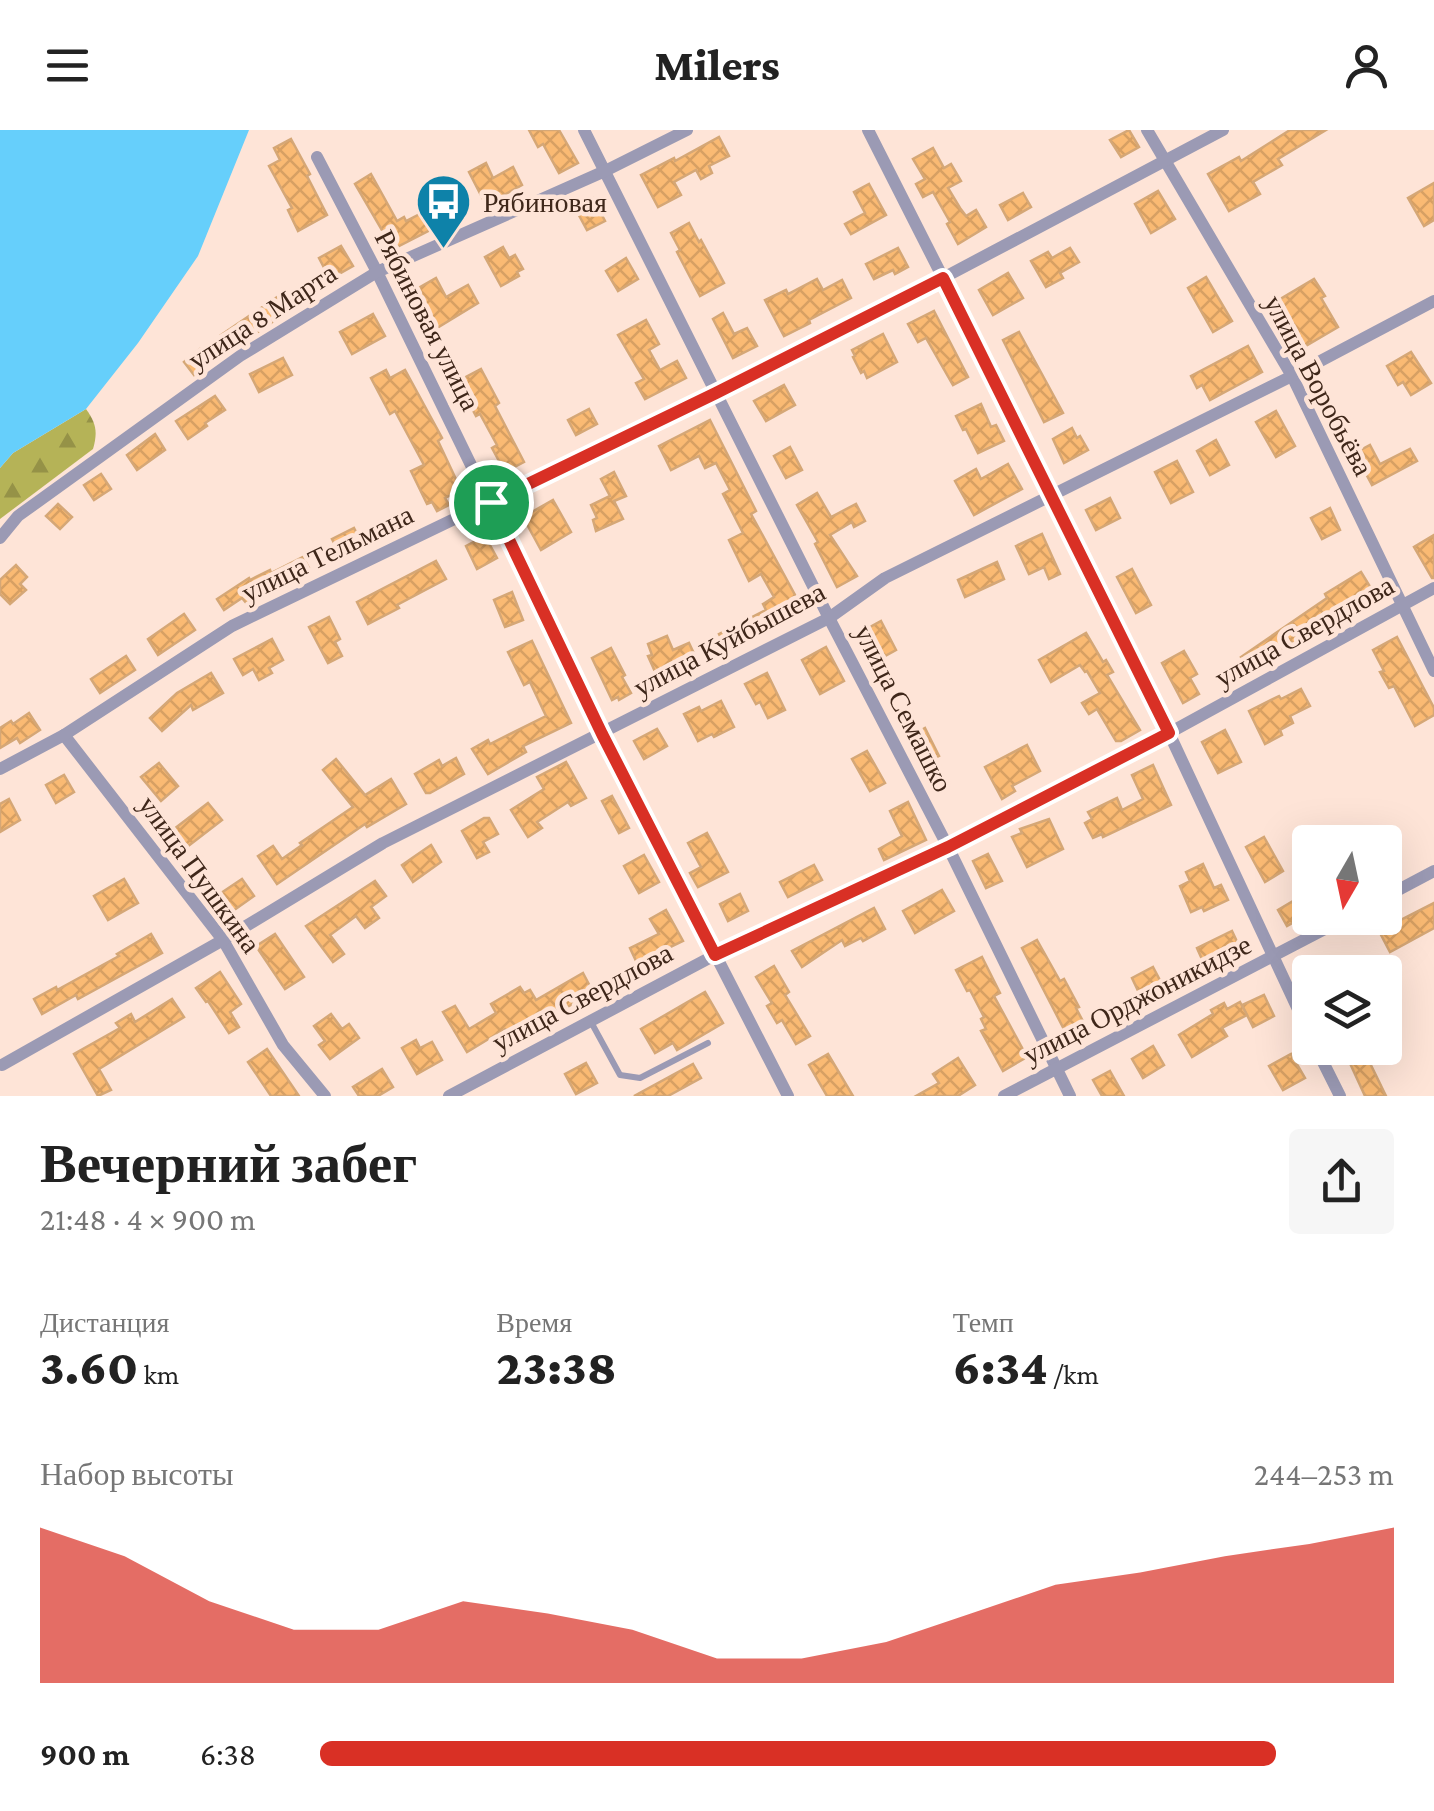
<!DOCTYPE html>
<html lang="ru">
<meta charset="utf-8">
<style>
:root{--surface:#fff;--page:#f6f6f6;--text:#222;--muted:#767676;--accent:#d93025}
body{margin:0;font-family:"Crimson Pro",serif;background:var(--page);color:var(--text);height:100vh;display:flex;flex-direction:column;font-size:38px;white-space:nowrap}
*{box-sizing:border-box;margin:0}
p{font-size:32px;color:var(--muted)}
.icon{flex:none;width:55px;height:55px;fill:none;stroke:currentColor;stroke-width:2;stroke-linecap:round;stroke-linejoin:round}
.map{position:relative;height:966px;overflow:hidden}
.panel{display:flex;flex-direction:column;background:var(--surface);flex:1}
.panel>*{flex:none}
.needle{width:65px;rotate:189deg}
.buttons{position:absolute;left:1292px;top:695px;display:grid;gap:20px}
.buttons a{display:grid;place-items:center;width:110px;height:110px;border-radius:10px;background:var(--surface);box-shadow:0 10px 40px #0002;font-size:50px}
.pin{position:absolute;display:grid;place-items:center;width:85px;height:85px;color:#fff;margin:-42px;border:5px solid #fff;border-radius:50%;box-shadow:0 2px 10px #0007}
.round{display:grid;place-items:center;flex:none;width:105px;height:105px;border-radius:10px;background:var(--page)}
.headline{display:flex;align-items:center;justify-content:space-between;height:170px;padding:0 40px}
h1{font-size:55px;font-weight:800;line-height:75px}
.metrics{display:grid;grid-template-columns:repeat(3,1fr);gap:15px;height:170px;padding:10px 40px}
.metrics div{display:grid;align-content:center}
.metrics b{font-size:50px;font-weight:800}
.metrics small{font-size:28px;font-weight:400}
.metrics p{font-size:28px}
.chart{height:280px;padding:20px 40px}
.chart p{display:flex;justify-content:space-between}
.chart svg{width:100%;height:180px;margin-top:10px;fill:var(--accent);opacity:.7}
ul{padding:0 40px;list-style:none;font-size:32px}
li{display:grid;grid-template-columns:160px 120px 1fr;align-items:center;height:75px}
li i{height:25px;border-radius:12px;background:var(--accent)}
header{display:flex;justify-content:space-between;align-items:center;height:130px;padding:0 40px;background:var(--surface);font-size:45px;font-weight:800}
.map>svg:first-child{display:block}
.forest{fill:url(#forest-firs)}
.water{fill:#66cffb}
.building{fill:url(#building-cross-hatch);stroke:#d5a776;stroke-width:2.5}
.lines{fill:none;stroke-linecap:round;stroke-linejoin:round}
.lane{stroke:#9b9ab4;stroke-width:6}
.street{stroke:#9b9ab4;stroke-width:12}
.route-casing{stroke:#fff;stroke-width:20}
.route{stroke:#d93025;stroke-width:12}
.labels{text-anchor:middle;stroke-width:9;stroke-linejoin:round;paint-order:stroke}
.poi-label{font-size:28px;fill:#3f271a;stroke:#fee4d7;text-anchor:start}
.street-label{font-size:28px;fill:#3f271a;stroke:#fee4d7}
</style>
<header><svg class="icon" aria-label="menu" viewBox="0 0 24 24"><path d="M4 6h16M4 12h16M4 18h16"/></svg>Milers<svg class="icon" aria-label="person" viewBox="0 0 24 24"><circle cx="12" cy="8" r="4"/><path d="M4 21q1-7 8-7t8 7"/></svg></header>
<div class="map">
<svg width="1434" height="966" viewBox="0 0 1434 966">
<defs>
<pattern id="forest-firs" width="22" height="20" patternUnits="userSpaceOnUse" patternTransform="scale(2.5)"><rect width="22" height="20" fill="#b5b357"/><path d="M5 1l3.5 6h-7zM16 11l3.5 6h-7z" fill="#959247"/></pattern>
<pattern id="building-cross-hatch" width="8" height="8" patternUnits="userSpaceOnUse" patternTransform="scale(2.5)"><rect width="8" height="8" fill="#faba73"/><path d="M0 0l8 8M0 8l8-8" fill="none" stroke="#d7a063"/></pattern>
</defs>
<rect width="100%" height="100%" fill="#fee4d7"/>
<path class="forest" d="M 86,279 C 96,293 98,302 93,319 L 0,389 L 0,338 L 13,323 Z"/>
<polygon class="water" points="0,0 249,0 198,126 138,213 86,279 13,323 0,338"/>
<g class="building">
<polygon points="529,0 559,0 578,33 559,43 543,14 538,17"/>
<polygon points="1129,0 1139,17 1121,27 1110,10"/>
<polygon points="1290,0 1326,0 1278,29 1282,35 1253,52 1260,64 1229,81 1208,44 1239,27 1241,31"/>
<polygon points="719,7 729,26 709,36 712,43 701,49 696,40 674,52 681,65 658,77 641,45 674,28 675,31"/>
<polygon points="291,9 310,44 307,46 327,85 298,101 288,80 292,78 269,36 280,30 274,18"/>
<polygon points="933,18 944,38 951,34 961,51 948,58 960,78 966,86 976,80 986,97 958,114 947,94 950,92 933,62 923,67 916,54 925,49 913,29"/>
<polygon points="486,33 493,48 513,37 522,55 486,75 469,42"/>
<polygon points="371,44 397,91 404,87 406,91 420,84 422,88 435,81 442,94 393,119 355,54"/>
<polygon points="1434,53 1434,90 1424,96 1408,68"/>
<polygon points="869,54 886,85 851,104 845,94 865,83 854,62"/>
<polygon points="1158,61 1175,89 1151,103 1135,74"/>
<polygon points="1023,63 1031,77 1008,90 1000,75"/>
<polygon points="593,68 605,91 587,100 575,78"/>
<polygon points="689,93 699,112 701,110 724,153 700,166 677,122 680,120 671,103"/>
<polygon points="341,116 353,136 330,149 319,128"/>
<polygon points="503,117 509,128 515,125 523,139 517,142 519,146 501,156 485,127"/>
<polygon points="898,118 908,137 895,144 893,140 874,149 866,134"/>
<polygon points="1070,118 1079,132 1060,143 1063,148 1046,157 1031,131 1048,122 1052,128"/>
<polygon points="626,128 638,149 618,161 606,141"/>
<polygon points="1008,143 1023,168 993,185 979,160"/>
<polygon points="1206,147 1232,191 1213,202 1188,158"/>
<polygon points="436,148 446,167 468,155 478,173 437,198 415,160"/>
<polygon points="817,149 823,160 842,150 851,168 809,190 810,193 784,206 765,170 786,160 788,164"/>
<polygon points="1314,149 1325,166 1321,168 1338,197 1304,217 1277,171"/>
<polygon points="286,161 296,176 231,220 221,205"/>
<polygon points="934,181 968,247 953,255 926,208 918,212 908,194"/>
<polygon points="723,183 734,204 747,198 757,216 733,228 713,189"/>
<polygon points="373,184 385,206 352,224 340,202"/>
<polygon points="646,190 659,214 649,220 660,240 677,231 686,248 645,269 636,253 644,249 618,205"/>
<polygon points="1019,202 1063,283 1044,292 1003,210"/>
<polygon points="883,204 897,232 867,248 864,241 861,243 853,227 855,226 852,220"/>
<polygon points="1248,216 1262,242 1210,270 1202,255 1197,258 1191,246"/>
<polygon points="200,219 211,232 194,245 184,232"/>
<polygon points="1411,222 1431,253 1411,265 1403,252 1398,255 1387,236"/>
<polygon points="283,228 292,245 259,262 250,244"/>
<polygon points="481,239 499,273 495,276 524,332 505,342 492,318 497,315 480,284 476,286 468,271 473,269 462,249"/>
<polygon points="386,240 390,248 405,240 442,308 438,311 461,360 445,368 449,375 437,381 432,372 427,374 411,341 424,335 395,281 390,284 371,248"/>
<polygon points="784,255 795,275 766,291 754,271"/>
<polygon points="215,266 225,280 205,293 207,296 188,309 176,291"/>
<polygon points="981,274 991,297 996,295 1004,311 978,323 966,299 963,300 956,286"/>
<polygon points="589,279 597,294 576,305 568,290"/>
<polygon points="1276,281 1295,316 1276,327 1256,292"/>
<polygon points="710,290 756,381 751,384 801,476 724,514 719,504 766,480 763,474 774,467 761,444 749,451 729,410 743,403 723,364 730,360 716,333 705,338 699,326 671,340 659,316"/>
<polygon points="1072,298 1077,308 1080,306 1088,320 1064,333 1053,309"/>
<polygon points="155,304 165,320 137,340 127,325"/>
<polygon points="1216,310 1229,335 1210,345 1197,321"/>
<polygon points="1370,315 1380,334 1410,319 1417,331 1372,355 1355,323"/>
<polygon points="790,317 802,340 786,348 774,326"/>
<polygon points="1177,331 1193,362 1171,373 1155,342"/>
<polygon points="1008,334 1022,359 974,385 955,351 976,339 981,349"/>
<polygon points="614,342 626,366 614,371 623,389 596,401 593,390 597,388 591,375 610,366 601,349"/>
<polygon points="101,344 111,359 94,370 84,355"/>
<polygon points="817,363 831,387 856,374 865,391 854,397 852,392 830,405 857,446 837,457 815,414 818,412 797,375"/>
<polygon points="1110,368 1120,388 1096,400 1086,380"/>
<polygon points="553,370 571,402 541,420 523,387"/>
<polygon points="58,374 72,387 60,399 46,386"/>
<polygon points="1330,378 1340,400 1322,409 1311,388"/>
<polygon points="354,398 362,413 340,424 332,409"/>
<polygon points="1042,404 1060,444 1049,449 1044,437 1029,444 1016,416"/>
<polygon points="1434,405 1434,448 1432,448 1414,417"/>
<polygon points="485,406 497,428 477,439 466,416"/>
<polygon points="303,427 310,440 247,474 242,468 224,480 217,469 249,448 250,450 270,440 271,443"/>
<polygon points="436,431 446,449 397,475 399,478 368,494 357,472"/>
<polygon points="997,432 1004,449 965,467 958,450"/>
<polygon points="16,435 27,447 20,454 26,460 10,474 0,464 0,450"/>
<polygon points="1132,439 1151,475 1136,483 1117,447"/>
<polygon points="1361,442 1377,468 1358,479 1354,472 1321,492 1323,495 1294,514 1292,512 1272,525 1273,527 1250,541 1241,527 1327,468 1325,464"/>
<polygon points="512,462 523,490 505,497 494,470"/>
<polygon points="184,484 195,500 158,525 148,509"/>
<polygon points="329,487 340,509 335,512 342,526 328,533 309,497"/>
<polygon points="881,491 896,520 876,531 861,502"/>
<polygon points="1086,503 1103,532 1106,530 1113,542 1107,545 1140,600 1121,611 1116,611 1097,579 1089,584 1082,573 1100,563 1087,541 1085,542 1080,535 1051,552 1039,530"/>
<polygon points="667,506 673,520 689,513 696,528 657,546 648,526 652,525 648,514"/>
<polygon points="1397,507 1434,578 1434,585 1415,596 1394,556 1389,558 1380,542 1384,541 1373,520"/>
<polygon points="272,509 283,530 269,538 272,543 259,550 253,539 243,545 234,529"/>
<polygon points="532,511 571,593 523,616 526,622 488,644 472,619 488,610 490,614 546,586 530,552 524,555 508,522"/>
<polygon points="826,517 844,551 820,564 802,530"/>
<polygon points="611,518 625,545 622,547 631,563 619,570 618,567 612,570 592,528"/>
<polygon points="1184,521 1197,544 1190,548 1199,564 1183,573 1162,533"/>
<polygon points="126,526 135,540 100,563 91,549"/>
<polygon points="211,543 223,563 193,580 191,575 162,601 150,588 177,563"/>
<polygon points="767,543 785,580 768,588 760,572 756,574 745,554"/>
<polygon points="1301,559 1310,576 1290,586 1293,593 1280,600 1282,605 1265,614 1249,581 1279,566 1281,569"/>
<polygon points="721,571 734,597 714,607 712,604 698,611 684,584 699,577 701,581"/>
<polygon points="29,583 40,600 20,613 17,608 0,618 0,598 11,591 13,594"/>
<polygon points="925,598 939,626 923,634 909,607"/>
<polygon points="657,599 667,616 644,629 634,611"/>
<polygon points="1225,600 1241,632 1218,643 1202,612"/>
<polygon points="1027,615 1040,641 1012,656 1015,661 1002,669 985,637"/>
<polygon points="867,621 885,653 870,661 852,629"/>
<polygon points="456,628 464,644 430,663 426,663 415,644 439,630 442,636"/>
<polygon points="336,629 365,665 391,649 406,674 367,697 365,694 277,754 258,726 273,716 282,729 302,715 300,713 353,677 323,640"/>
<polygon points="566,632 586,668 571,676 568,672 537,692 542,698 528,707 511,680 544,659 537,647"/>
<polygon points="159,633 178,656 161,671 141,647"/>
<polygon points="1153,635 1171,675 1103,707 1102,704 1093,708 1085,693 1092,689 1088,682 1117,668 1122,680 1143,669 1132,645"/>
<polygon points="64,645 74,662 56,673 46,655"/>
<polygon points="612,666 629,698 619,703 602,671"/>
<polygon points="9,669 20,690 0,702 0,674"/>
<polygon points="908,672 926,710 884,730 879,719 902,706 890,681"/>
<polygon points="208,673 222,690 187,717 174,699"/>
<polygon points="484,688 489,688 498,704 483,712 489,722 477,728 462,701"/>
<polygon points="1049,689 1063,719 1027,737 1012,707 1022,703 1020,699"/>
<polygon points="707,703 728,742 698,757 690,743 701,737 688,713"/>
<polygon points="1264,707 1283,741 1265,752 1246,717"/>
<polygon points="431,715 441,732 413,752 402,735"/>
<polygon points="988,724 1002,751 986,758 973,731"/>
<polygon points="644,725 659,752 639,763 624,736"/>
<polygon points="1203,734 1214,758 1221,755 1228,770 1204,781 1202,777 1191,782 1180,756 1190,751 1186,742"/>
<polygon points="814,735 822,750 788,767 780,752"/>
<polygon points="124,749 138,773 108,790 94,766"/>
<polygon points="242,749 254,766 230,783 218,765"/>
<polygon points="375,751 386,766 371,777 379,788 365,798 356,786 330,805 344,824 333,832 306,796"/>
<polygon points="942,760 954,781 915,803 903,781"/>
<polygon points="1310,761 1310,783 1287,796 1278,780"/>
<polygon points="740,764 748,781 728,791 720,774"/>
<polygon points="1434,773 1434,798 1390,822 1379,801"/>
<polygon points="874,778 885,799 863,811 861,808 845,816 842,810 802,837 792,821"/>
<polygon points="666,780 683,811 637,833 630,818 659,804 650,789"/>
<polygon points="1232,801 1240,818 1205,836 1197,818"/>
<polygon points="151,804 162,823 78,869 76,865 42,884 34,869 56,857 57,860 119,826 117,824"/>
<polygon points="275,804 304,847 285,859 256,816"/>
<polygon points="1037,810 1060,851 1064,849 1079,877 1076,878 1087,899 1069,909 1022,818"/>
<polygon points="982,827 1000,863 994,866 1027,927 1003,941 981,901 986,899 981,889 984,887 970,860 967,861 956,840"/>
<polygon points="774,836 789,862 785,865 810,906 796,914 782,890 777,893 767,876 772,873 756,847"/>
<polygon points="1153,837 1163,856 1141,867 1132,848"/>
<polygon points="220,842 241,874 230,882 239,897 229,903 208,871 206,872 196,858"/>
<polygon points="583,843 593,862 562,880 560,877 521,900 518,894 507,901 505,899 467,922 443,882 455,876 469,899 496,883 491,874 520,857 524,863 530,860 536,870"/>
<polygon points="705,862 723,893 677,920 673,913 655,923 641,899"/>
<polygon points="1264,865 1274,886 1253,897 1242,875"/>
<polygon points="172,869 184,887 99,939 111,960 98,966 74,924 120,898 116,893 131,884 135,892"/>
<polygon points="1240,872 1247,885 1222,898 1227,906 1192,927 1179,905 1213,884 1211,880 1224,873 1227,879"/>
<polygon points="331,884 342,899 349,894 359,908 330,929 319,915 325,911 314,896"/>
<polygon points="416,910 420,918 432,912 442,930 417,944 402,918"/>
<polygon points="1153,916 1164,935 1143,948 1132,929"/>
<polygon points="1343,918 1386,918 1367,927 1386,966 1365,966"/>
<polygon points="267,919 299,966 271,966 248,932"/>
<polygon points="828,924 853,966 827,966 809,935"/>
<polygon points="1291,924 1305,948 1283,960 1269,936"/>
<polygon points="958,928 975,955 958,966 916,966 939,953 933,944"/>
<polygon points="586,933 597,953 576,964 565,944"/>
<polygon points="693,934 701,948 668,966 634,966"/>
<polygon points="382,939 393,957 378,966 359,966 353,957"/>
<polygon points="1110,941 1124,966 1102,966 1093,950"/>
</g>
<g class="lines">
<polyline class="lane" points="591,892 620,945 640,948 708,913"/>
<g class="street">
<polyline points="584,0 829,488 948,717 1070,966"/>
<polyline points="868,0 1053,365 1169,603 1310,905"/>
<polyline points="1147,0 1292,246 1434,541"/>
<polyline points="317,27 377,142 602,604 788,966"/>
<polyline points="0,408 18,386 240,226 377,142 605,41 687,0"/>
<polyline points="64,605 223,810 283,915 325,966"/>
<polyline points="0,639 64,605 232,496 716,263 943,148 1223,0"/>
<polyline points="1385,767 1434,741"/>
<polyline points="1316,918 1340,966"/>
<polyline points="2,935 223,810 383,713 829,488 885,448 1292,246 1434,171"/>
<polyline points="449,966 715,825 948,717 1169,603 1434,458"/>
<polyline points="1004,966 1346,788"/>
</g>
</g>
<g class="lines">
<defs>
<polygon id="route" points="943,148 1169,603 948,717 715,825 602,604 491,372 716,263"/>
</defs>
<use href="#route" class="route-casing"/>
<use href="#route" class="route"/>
</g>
<defs>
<symbol id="bus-pin" viewBox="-11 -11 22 30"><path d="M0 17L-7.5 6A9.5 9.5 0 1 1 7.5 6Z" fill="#0e82a9" stroke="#fee4d7"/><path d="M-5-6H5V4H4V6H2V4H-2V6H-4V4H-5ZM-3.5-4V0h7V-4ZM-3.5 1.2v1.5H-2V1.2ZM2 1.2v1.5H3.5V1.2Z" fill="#fff"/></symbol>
</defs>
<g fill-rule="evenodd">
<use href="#bus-pin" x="412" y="40" width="63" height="86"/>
</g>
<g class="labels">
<g class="poi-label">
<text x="483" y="82">Рябиновая</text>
</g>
<g class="street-label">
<text transform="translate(262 186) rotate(-33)" y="10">улица 8 Марта</text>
<text transform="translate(428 190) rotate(63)" y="10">Рябиновая улица</text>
<text transform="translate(1319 255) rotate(62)" y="10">улица Воробьёва</text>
<text transform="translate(327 423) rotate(-26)" y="10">улица Тельмана</text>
<text transform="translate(1304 501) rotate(-29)" y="10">улица Свердлова</text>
<text transform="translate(729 509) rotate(-28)" y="10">улица Куйбышева</text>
<text transform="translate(904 578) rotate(63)" y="10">улица Семашко</text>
<text transform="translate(200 744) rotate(54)" y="10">улица Пушкина</text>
<text transform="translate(582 867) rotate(-28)" y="10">улица Свердлова</text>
<text transform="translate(1137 869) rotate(-27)" y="10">улица Орджоникидзе</text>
</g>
</g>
</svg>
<div class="buttons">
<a><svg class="needle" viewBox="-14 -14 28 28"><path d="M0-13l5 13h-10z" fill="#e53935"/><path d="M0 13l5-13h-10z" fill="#767676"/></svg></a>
<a><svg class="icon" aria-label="layers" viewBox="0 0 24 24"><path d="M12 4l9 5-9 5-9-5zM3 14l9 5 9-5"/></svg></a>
</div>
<div class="pin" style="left:491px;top:372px;background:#1e9e55"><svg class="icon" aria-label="arrive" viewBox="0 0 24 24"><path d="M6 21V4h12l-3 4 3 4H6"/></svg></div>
</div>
<section class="panel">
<div class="headline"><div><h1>Вечерний забег</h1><p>21:48 · 4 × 900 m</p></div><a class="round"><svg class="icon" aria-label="share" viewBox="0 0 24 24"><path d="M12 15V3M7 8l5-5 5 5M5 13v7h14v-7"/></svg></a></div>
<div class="metrics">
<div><p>Дистанция</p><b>3.60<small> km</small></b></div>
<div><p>Время</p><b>23:38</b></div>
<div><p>Темп</p><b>6:34<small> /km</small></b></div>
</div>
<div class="chart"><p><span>Набор высоты</span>244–253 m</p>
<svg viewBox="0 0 160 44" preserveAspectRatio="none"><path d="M0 44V6L10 13L20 24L30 31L40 31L50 24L60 27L70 31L80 38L90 38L100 34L110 27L120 20L130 17L140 13L150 10L160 6V44z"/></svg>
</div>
<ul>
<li><b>900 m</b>6:38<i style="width:89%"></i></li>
</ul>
</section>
